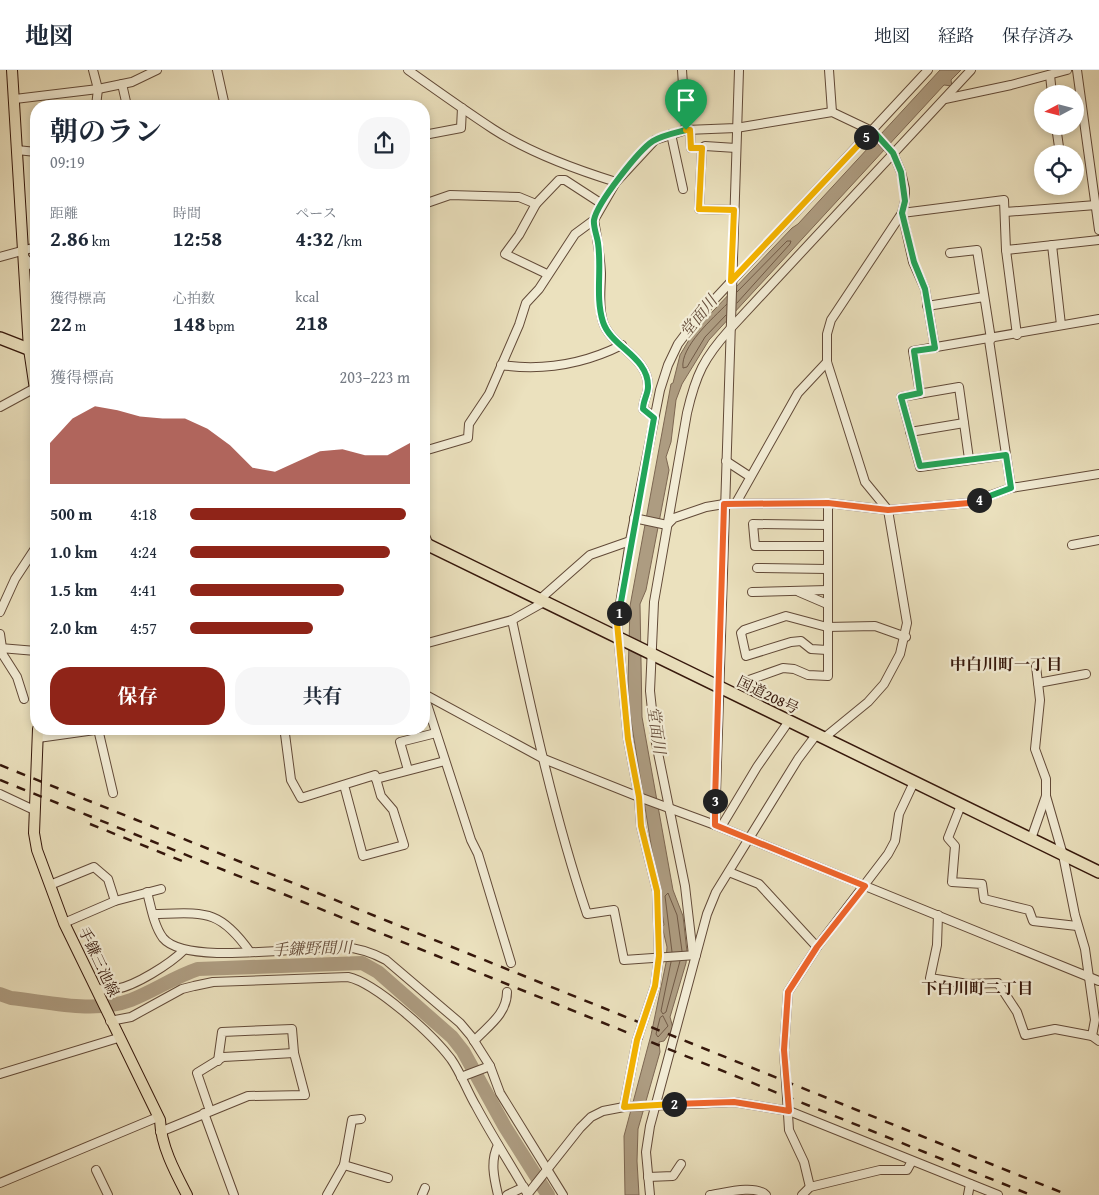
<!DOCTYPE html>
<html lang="ja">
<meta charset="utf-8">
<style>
:root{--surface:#fff;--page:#f6f6f7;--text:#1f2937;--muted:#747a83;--line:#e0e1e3;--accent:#8f2418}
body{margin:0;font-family:"Gentium Book Plus","Noto Serif JP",serif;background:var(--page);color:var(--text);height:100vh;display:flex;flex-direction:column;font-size:19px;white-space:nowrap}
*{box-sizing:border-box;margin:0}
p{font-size:16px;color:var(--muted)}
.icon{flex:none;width:28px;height:28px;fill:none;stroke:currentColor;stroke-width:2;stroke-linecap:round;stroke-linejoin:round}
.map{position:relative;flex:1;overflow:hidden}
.drawer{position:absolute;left:30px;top:30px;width:400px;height:635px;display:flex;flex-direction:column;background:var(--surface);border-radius:20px;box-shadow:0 2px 8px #0003}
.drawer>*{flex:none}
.needle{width:32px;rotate:263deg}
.controls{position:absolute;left:1034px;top:15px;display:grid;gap:10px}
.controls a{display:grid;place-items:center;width:50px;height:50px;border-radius:50%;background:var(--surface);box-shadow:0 2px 8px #0003;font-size:25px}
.pin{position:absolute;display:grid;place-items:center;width:42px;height:42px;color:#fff;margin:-51px -21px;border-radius:50% 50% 50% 0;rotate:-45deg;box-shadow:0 0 5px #0007}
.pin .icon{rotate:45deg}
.km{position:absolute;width:25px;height:25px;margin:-12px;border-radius:50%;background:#222;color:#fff;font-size:14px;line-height:25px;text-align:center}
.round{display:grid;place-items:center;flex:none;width:52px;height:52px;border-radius:20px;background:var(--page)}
.overview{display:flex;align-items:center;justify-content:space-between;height:85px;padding:0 20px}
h1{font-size:28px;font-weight:700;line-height:38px}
.stats{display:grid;grid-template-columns:repeat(3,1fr);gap:8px;height:85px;padding:5px 20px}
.stats div{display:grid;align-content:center}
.stats b{font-size:21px;font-weight:700}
.stats small{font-size:14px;font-weight:400}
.stats p{font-size:14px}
.chart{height:140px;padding:10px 20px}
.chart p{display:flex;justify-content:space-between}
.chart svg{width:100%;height:90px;margin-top:5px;fill:var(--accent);opacity:.7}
.button{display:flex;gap:10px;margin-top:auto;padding:10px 20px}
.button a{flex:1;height:58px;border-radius:20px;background:var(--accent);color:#fff;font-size:20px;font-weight:700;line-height:58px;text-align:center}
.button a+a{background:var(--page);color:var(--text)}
ul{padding:0 20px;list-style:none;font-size:16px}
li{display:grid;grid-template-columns:80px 60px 1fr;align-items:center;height:38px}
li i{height:12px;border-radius:6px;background:var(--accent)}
header{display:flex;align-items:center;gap:30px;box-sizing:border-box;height:70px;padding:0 25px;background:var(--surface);border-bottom:1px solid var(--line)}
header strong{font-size:24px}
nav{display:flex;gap:28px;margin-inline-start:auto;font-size:18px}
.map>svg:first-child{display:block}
.water{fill:#ad9c81;stroke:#7d6752}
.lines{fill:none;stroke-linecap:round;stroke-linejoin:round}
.shore{stroke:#715a46;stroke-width:1}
.river{stroke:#ad9c81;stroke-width:14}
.minor-casing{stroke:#624a38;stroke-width:10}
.major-casing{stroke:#35170b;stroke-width:12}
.highway-casing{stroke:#35170b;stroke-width:14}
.minor{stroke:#f2ecd5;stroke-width:8}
.major{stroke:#ebe1be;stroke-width:10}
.highway{stroke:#ebe1be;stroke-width:11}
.rail{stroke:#35170b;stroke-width:2.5;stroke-dasharray:9 9;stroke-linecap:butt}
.split-1-casing{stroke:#fff;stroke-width:10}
.split-2-casing{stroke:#fff;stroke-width:10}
.split-3-casing{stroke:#fff;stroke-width:10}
.split-4-casing{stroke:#fff;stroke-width:10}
.split-5-casing{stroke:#fff;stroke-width:10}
.split-6-casing{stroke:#fff;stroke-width:10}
.split-1{stroke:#22a559;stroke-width:6}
.split-2{stroke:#f5b400;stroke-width:6}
.split-3{stroke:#f0652b;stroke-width:6}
.split-4{stroke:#f0652b;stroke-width:6}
.split-5{stroke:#22a559;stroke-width:6}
.split-6{stroke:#f5b400;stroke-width:6}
.labels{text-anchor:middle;stroke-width:4.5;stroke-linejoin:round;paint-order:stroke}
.street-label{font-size:15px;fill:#35170b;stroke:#f2ecd5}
.water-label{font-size:16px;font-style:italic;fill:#654c3a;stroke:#f2ecd5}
.neighbourhood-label{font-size:16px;font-weight:bold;fill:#35170b;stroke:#f2ecd5}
</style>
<header>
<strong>地図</strong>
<nav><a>地図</a><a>経路</a><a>保存済み</a></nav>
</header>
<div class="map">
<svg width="1099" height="1125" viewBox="0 0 1099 1125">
<rect width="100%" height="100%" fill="#ebe1be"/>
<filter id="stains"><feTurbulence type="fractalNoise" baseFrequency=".004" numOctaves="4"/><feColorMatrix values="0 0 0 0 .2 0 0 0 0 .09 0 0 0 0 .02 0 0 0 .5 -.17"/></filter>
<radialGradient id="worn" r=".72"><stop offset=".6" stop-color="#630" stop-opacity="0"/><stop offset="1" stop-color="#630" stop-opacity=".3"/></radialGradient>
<polygon class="water" points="940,0 961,0 951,10 952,16 944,15 709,270 682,314 676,330 671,372 666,387 669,400 646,520 640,534 642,647 673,820 683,846 687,882 686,893 670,947 673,958 664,971 659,972 660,982 638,1059 637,1091 639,1125 625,1125 624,1066 651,965 666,893 667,877 662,856 664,855 629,638 628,610 630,536 671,314 673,313 680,285 695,260 792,158 798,154"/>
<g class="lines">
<g class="shore">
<polyline points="737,233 790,174 791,171 787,171 737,222"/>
<path d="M 726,245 L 705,267 L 687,297 L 683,298 C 680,277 713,248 727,234"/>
<polyline points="672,882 665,826 668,823 677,845 682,881"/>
<polyline points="671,892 661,941 663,944 666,942 680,891"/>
<polygon points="663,946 668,956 658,967 656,964 660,948"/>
</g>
<path class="river" d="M 0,924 L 11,928 C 49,932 94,944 131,930 C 154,921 174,907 198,899 L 362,893 L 378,902 L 452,967 L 463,981 L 505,1057 L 548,1125"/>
<defs>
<g id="minor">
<polyline points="93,0 98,19 96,36"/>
<polyline points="217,0 225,36"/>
<path d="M 408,0 C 436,20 464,40 493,59 C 530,83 574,99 616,112"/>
<polyline points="682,0 686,60"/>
<polyline points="829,0 832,42"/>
<polyline points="1077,0 1099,160"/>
<polyline points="1050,5 1052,24"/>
<polyline points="122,14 127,36"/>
<polyline points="15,29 98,19 132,12 157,0"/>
<polyline points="945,29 1011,15 1067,0"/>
<polyline points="1056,56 1060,84"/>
<polyline points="690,60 691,78 702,78 699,139 734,140"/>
<polyline points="671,64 683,119"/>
<polyline points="424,65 461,58 462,38"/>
<polyline points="702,78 705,76 736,78"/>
<polyline points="17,80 36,82"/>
<polyline points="424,134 450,125 519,127 536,134 559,110 565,110 602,134"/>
<polyline points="536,134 519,165 505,184 547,204"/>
<polyline points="1005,142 1096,135"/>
<polyline points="902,143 1004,130 1006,180 1017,265"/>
<polyline points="902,143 913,192 925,219 935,278"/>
<path d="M 594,150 C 597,167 600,185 601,203 C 601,219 598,236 603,252 C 611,277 649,287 648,317 C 648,324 643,331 643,339 L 654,347"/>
<polyline points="1052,175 1061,255"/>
<polyline points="1006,180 1099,170"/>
<polyline points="950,183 977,180 991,269"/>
<polyline points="0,187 36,177"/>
<polyline points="24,187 36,200"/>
<polyline points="927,236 984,227"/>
<polyline points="30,267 36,263"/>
<polyline points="989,270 1011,418"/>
<path d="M 501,295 C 543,301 584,294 622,275"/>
<polyline points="920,323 913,281 1099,249"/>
<polyline points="0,337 35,318"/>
<polyline points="910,362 964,353"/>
<polyline points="424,381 468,368 469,354 489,324 519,255 526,233 539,219 575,164 594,150 616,112 655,70 686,60 736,58 832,42 872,61 893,83 901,102 905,119 905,131 902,143 831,250 827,264 827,292 865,412 888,440 907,553 900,584 884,614 868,632 824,668"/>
<polyline points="969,389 959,317 901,327 920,397 1006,385"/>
<polyline points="726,391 749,406"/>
<polyline points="736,433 798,323 827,292"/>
<polyline points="634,448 667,455"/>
<polyline points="667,455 674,448 706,437 724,434 828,433 888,440 969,433 1011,418 1099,404"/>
<polyline points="424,463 429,475"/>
<polyline points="1072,475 1099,470"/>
<polyline points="828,476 755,476 753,454 828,455"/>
<polyline points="757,498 827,499"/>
<polyline points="752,522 827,520"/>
<polyline points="799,522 827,534"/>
<polyline points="539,530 590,485 630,471"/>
<polyline points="0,542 15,509 36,477"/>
<path d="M 512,550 C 533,648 555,749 587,844 L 614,840 L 624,890 L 696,885"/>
<polyline points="0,564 3,585 17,607 24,629"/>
<polyline points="424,574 512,550 544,532"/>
<polyline points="0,578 36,581"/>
<polyline points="827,580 811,579 801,571 791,572 746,586 741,563 744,560 786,546 827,557 875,556 906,567"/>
<polyline points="749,610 783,598 794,599 808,605 828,606 828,433"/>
<polyline points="1038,613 1086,604"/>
<polyline points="424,624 544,689 639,727 715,755 1099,911"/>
<polyline points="424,625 471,770 478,784 511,893"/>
<polyline points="98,659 113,723"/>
<polyline points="282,659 285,664 291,710 301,728 375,705 381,726 393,740 404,775 363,786 344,715"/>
<polyline points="38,668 102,659"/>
<polyline points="408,700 400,672 436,663"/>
<polyline points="376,709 445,691"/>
<polyline points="0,724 34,740"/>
<polyline points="1046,726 1063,785 1075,845 1085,879 1095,950 1092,966 1099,971"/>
<polyline points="961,735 948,768 955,776 952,812 982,814 984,829 1029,840 1033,851 1077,856"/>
<polyline points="715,755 739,0"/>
<polyline points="721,757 757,697 789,651"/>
<polyline points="1031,769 1046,726 1046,709 1035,679 1040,630 1036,596"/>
<polyline points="729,802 759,814 817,877"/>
<polyline points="50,815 94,797 108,809 115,831"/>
<path d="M 147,822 C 151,837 154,856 163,868 C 187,897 306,875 343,877 C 358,878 373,883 386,890 L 460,953 L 471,966 L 490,996 L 500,1023 L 563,1125"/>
<path d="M 153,844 C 204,843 219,838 250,882"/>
<polyline points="938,845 937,875 930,908 968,914 998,913 1017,942 1025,965 1055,959 1092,966"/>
<polyline points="64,853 115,831 161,819"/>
<path d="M 693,885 L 685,816 L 655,668 L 650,621 L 654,532 L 687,343 C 696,304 704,288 730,259 L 971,0"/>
<path d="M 96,919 C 102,919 109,920 116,919 C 135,916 170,894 184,880"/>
<path d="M 110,951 L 131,947 L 182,919 L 194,916 L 213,912 L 348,907 C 376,913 433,965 451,989 C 461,1003 467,1021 476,1036 C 492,1066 511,1095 528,1125"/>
<path d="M 474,971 C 488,956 507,944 507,922"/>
<polyline points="0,1004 118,968"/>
<polyline points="461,1007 490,996"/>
<polyline points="624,1037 637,970 655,916 659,887 657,821 641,756 639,727 628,669 617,553 630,471 660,320 668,295 678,274 699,246 928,0"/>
<polyline points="210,1041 197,1003 223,987 294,983"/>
<polyline points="204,1043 234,1125"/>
<polyline points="160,1062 248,1026 305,1025 294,983 292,959 222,962 218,991"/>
<polyline points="344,1095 388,1108"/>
<polyline points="96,1100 108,1125"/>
<polyline points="648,1107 673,1106 681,1094"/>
<polyline points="0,1113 158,1047"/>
<polyline points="810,1117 804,1092 789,1060 784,980 788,922 817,877 888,784 895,771 899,744 914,712"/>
<polyline points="327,1125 344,1095 352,1050 361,1049"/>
<polyline points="422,1125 425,1118"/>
<path d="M 498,1125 C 494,1108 490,1091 498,1075"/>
<polyline points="507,1125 524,1117"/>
<polyline points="527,1125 580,1058 591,1047 603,1041 624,1037 734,1032 789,1041 998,1125"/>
<polyline points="650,1125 646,1082 650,1056 707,844 716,822 798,689 816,665"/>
<path d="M 710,1125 C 724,1123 755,1114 766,1125"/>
<polyline points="802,1125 810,1117 880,1100 907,1100 912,1091"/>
<polyline points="968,1125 970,1114"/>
</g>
<g id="major">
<polyline points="12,0 29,279 36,326"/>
<path d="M 38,659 L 34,763 L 37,780 L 64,853 L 160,1050 C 161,1076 175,1102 187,1125"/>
</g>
<g id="highway">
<polyline points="0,268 36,282"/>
<polyline points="424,473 1099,802"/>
</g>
</defs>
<use href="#minor" class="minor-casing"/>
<use href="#major" class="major-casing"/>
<use href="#highway" class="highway-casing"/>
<use href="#minor" class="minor"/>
<use href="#major" class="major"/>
<use href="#highway" class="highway"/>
<g class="rail">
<polyline points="0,695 1068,1125"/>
<polyline points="0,710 1031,1125"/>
<polyline points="90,754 187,793"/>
</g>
</g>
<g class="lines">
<defs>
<path id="split-1" d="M 619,543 L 654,348 L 643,339 C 643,331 648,324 648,317 C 649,287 611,277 603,252 C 595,227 602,199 598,173 C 597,166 593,156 594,150 C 597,133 639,80 653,71 C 663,65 675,63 686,60"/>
<polyline id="split-2" points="619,543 617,553 628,669 639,727 641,756 657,821 659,886 655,916 637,970 624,1037 674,1034"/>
<polyline id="split-3" points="674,1034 734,1032 789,1041 784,980 788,922 817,877 865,816 715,755 715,731"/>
<polyline id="split-4" points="715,731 724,434 828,433 888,440 969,433 979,430"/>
<polyline id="split-5" points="866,67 872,61 875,63 893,83 901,102 905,131 902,143 914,192 925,219 935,278 914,281 920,323 901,327 920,396 1006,385 1011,418 979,430"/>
<polyline id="split-6" points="686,60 690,60 691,78 702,78 699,139 734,140 731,211 866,67"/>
</defs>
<use href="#split-1" class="split-1-casing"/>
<use href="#split-2" class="split-2-casing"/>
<use href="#split-3" class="split-3-casing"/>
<use href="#split-4" class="split-4-casing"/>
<use href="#split-5" class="split-5-casing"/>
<use href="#split-6" class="split-6-casing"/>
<use href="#split-1" class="split-1"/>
<use href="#split-2" class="split-2"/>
<use href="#split-3" class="split-3"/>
<use href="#split-4" class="split-4"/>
<use href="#split-5" class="split-5"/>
<use href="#split-6" class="split-6"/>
</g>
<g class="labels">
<g class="street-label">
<text transform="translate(768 625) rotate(26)" y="5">国道208号</text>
<text transform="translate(99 892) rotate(65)" y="5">手鎌三池線</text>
</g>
<g class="water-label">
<text transform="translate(698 246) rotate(-51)" y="6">堂面川</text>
<text transform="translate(657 660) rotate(82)" y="6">堂面川</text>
<text transform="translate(312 878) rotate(-2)" y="6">手鎌野間川</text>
</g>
<g class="neighbourhood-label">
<text x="1006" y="600">中白川町一丁目</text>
<text x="977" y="924">下白川町二丁目</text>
</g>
</g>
<rect width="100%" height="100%" filter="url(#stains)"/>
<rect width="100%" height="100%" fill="url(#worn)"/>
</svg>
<div class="controls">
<a><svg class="needle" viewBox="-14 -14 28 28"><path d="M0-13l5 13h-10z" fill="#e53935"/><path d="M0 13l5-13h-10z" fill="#747a83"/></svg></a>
<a><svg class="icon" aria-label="locate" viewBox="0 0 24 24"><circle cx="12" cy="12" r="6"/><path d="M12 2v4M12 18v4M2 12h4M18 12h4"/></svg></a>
</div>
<div class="pin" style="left:686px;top:60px;background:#1e9e55"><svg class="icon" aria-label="arrive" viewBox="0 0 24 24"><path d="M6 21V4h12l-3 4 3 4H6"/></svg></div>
<b class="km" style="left:619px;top:543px">1</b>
<b class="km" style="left:674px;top:1034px">2</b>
<b class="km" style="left:715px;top:731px">3</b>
<b class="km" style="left:979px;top:430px">4</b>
<b class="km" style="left:866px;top:67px">5</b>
<section class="drawer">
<div class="overview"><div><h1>朝のラン</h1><p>09:19</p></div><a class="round"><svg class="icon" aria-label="share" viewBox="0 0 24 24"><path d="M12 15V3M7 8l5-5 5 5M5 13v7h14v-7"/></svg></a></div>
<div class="stats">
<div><p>距離</p><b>2.86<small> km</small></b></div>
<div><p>時間</p><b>12:58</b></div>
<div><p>ペース</p><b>4:32<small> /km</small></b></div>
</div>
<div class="stats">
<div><p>獲得標高</p><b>22<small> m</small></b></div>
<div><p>心拍数</p><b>148<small> bpm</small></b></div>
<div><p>kcal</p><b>218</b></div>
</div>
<div class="chart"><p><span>獲得標高</span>203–223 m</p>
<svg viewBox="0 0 160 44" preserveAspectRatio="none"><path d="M0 44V24L10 12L20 6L30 8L40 11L50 12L60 12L70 17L80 25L90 36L100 38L110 33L120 28L130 27L140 30L150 30L160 24V44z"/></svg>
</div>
<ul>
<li><b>500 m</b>4:18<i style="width:98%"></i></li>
<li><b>1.0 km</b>4:24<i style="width:91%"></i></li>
<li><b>1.5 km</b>4:41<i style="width:70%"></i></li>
<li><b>2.0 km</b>4:57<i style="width:56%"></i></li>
</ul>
<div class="button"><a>保存</a><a>共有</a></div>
</section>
</div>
